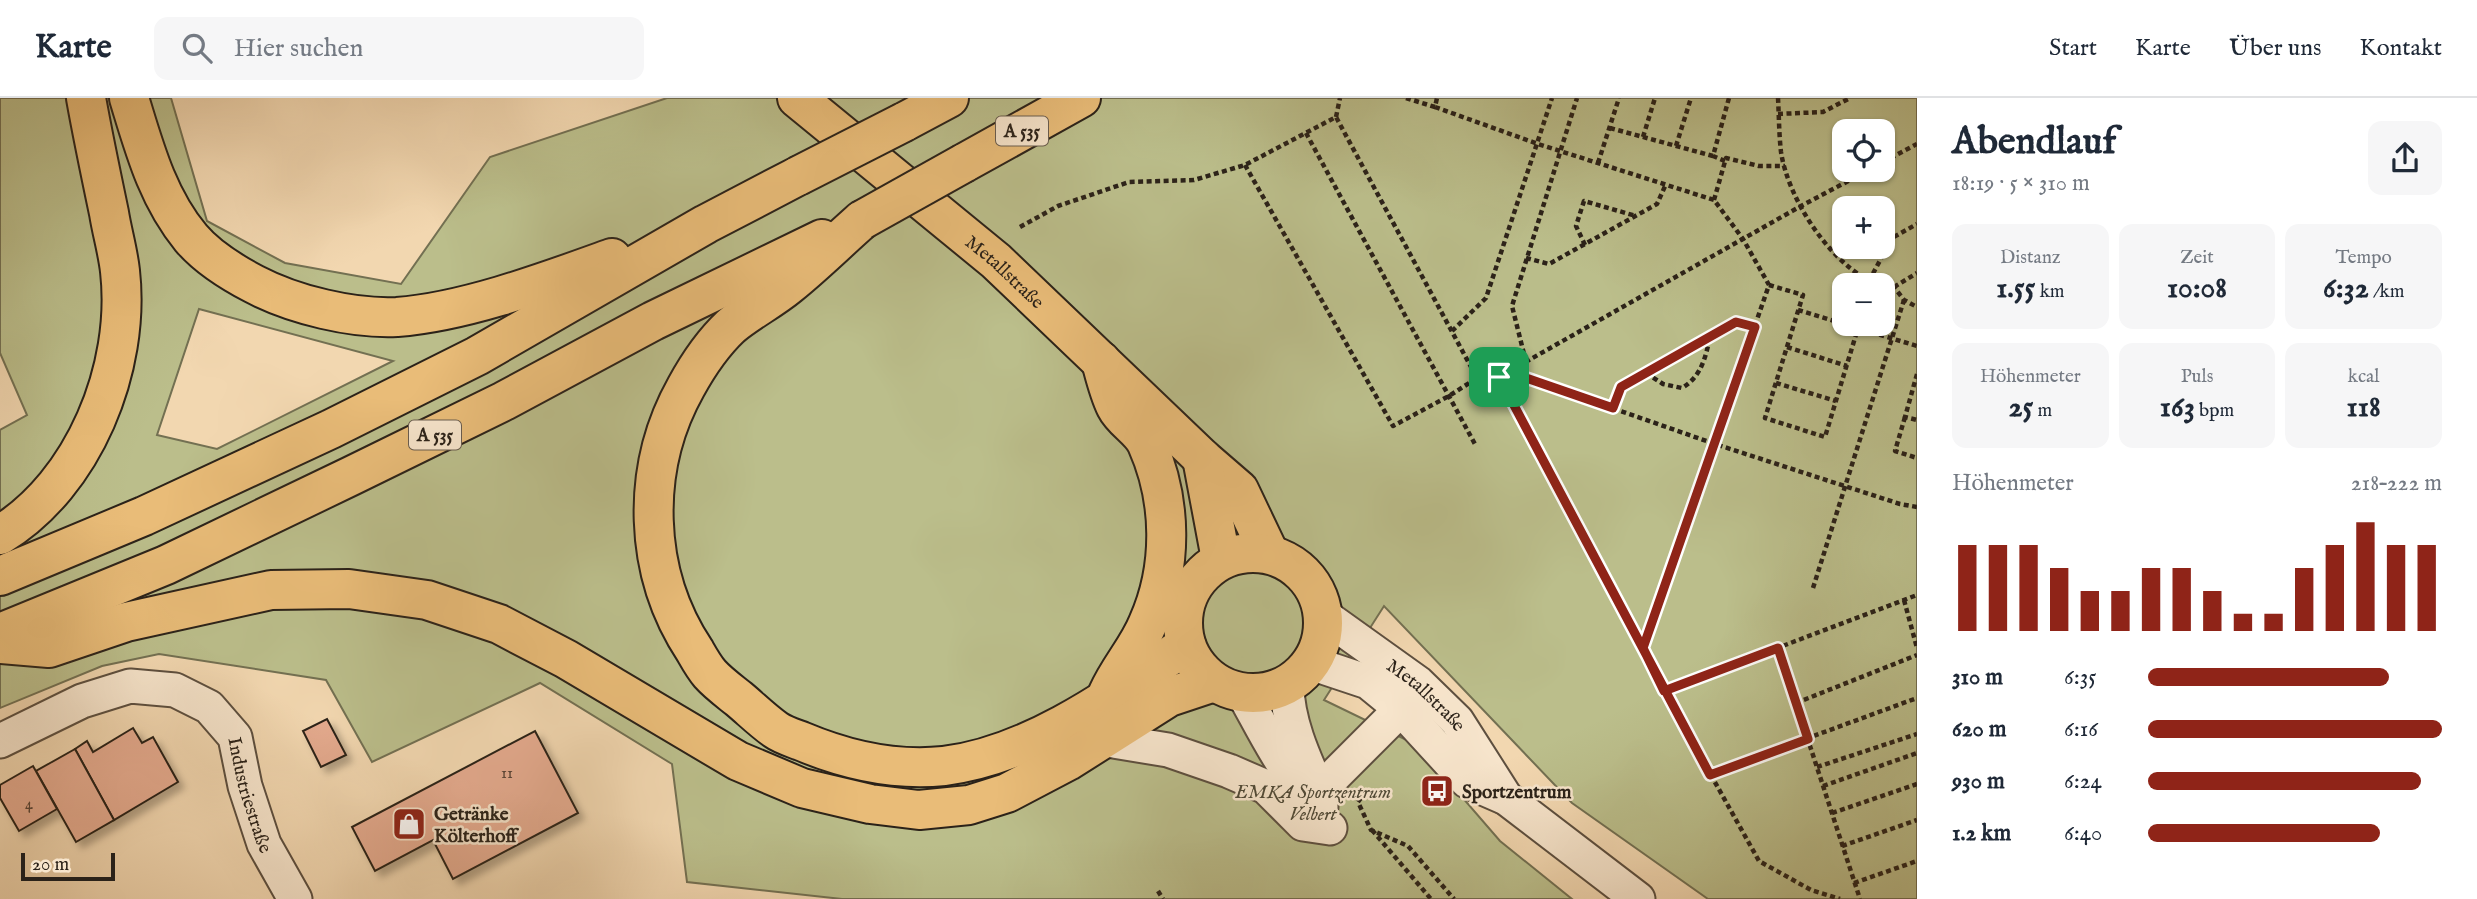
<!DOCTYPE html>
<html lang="de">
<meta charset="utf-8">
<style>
:root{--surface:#fff;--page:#f6f6f7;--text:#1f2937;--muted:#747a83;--line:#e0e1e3;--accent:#8f2418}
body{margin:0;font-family:"IM FELL English",serif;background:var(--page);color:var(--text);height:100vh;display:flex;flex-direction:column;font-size:26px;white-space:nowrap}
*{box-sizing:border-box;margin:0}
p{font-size:23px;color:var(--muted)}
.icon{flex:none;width:38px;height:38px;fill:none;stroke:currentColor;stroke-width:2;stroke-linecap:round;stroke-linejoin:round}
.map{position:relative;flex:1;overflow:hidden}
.details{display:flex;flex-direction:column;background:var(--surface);width:560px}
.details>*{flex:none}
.buttons{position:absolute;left:1832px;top:21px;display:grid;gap:14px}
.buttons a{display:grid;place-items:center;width:63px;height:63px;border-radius:14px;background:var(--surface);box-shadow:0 2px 5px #0004;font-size:35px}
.scale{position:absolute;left:21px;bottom:18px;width:94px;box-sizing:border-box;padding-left:7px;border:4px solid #2b2219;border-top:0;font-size:19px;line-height:24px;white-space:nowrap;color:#2b2219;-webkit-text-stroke:5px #f7e5cc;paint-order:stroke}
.pin{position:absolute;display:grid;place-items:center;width:60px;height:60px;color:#fff;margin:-30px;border-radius:14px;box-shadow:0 4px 10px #0006}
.round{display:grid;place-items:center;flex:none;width:74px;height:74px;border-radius:14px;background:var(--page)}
.headline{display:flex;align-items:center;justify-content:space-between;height:119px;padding:0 35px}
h1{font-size:38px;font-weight:800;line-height:52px}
.stats{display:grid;grid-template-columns:repeat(3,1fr);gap:10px;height:119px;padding:7px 35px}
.stats div{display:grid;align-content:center;border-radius:14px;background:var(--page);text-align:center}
.stats b{font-size:30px;font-weight:800}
.stats small{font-size:19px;font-weight:400}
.stats p{font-size:19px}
.chart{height:196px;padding:14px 35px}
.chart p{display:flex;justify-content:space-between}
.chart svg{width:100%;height:126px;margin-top:7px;stroke:var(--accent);stroke-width:6}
ul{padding:0 35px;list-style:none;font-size:23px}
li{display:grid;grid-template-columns:112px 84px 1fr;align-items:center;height:52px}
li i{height:18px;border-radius:9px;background:var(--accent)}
header{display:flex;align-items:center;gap:42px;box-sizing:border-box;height:98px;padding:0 35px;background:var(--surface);border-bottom:2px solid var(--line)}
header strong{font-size:33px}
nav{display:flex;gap:38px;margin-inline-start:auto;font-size:24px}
.search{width:490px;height:63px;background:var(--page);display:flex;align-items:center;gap:18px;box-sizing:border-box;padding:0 24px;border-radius:14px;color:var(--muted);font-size:26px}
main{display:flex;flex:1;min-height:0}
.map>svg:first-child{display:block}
.green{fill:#bbbe8b;stroke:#737052;stroke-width:2;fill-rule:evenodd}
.building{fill:#e4aa8e;stroke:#2b2219;stroke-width:2;filter:url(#shadow)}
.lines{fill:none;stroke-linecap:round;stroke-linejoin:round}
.minor-casing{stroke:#5d4f3f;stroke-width:37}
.major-casing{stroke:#2b2219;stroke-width:42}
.highway-casing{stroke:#2b2219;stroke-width:42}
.path{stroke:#2b2219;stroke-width:4.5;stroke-dasharray:5 3.5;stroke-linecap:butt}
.minor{stroke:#f7e5cc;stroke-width:33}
.major{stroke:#e9bc78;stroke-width:38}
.highway{stroke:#e9bc78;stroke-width:38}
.highway-bridge-casing{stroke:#2b2219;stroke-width:42;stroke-linecap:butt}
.highway-bridge{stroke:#e9bc78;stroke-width:38}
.route-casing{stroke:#fff;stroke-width:14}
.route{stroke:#8f2418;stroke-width:9}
.labels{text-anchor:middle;stroke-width:5;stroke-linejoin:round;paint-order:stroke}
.number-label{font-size:16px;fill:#594436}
.shield{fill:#f7e5cc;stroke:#685c4f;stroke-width:2}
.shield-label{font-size:18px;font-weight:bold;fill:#2b2219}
.street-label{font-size:19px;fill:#2b2219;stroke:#f7e5cc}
.park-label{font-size:19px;font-style:italic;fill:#4f4936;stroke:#f7e5cc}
.poi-label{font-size:19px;font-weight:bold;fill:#2b2219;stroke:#f7e5cc;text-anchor:start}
</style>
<header>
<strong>Karte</strong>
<div class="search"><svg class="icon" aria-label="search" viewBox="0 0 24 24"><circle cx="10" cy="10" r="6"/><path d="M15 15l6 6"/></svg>Hier suchen</div>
<nav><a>Start</a><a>Karte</a><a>Über uns</a><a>Kontakt</a></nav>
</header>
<main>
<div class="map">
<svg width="1917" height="801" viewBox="0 0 1917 801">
<defs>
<filter id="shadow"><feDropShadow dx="6" dy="6" stdDeviation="3.5" flood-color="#0004"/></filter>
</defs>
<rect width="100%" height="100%" fill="#f2d7b0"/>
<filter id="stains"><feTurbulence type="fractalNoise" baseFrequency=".00286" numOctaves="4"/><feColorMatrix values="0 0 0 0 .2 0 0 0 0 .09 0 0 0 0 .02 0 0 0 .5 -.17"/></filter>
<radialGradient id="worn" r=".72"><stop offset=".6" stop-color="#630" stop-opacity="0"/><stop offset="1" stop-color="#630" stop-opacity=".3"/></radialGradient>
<path class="green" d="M 0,0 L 171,0 L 207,123 L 285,165 L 401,186 L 490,59 L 667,0 L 1917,0 L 1917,801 L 1708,801 L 1572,705 L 1384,508 L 1324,602 L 1417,647 L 1500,743 L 1572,801 L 842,801 L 687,784 L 672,666 L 540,585 L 372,664 L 326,582 L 159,556 L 102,568 L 0,610 L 0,332 L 27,317 L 0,255 ZM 1844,33 L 1883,33 L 1883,72 L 1844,72 ZM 1844,110 L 1883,110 L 1883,149 L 1844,149 ZM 1844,187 L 1883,187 L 1883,226 L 1844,226 ZM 199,211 L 393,263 L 217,351 L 157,337 Z"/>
<g class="building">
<polygon points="327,621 346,657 321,669 303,633"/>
<polygon points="133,630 142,645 153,639 178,684 114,722 75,651 87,643 93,654"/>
<polygon points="535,633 578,715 453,781 433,742 375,773 352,729"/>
<polygon points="75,651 114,722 76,744 36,673"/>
<polygon points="33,668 57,711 19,733 0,700 0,687"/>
</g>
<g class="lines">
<defs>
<g id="minor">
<path id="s1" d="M 1323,517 L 1418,585 L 1457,623 L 1506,700"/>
<polyline points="1311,565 1368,584 1401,611 1467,683 1506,700 1638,801"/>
<path d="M 1287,587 C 1287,622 1303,658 1317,689"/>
<path d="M 1243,595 C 1264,632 1287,683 1321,709"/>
<polyline points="1101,641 1168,652 1229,673 1266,689 1303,726 1330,730"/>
<path id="s2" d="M 0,643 L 82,603 L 130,588 L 175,592 L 209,609 L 235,639 L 245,688 L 264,746 L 295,801"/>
<polyline points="1319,693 1401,611"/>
</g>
<g id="major">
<path id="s3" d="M 797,0 L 996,163 L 1202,360 L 1239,392 L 1269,455"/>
<polyline points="1202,360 1221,461"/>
<circle cx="1253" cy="525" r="70"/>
</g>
<g id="highway">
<path d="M 129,0 C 144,49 157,99 191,140 C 207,159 231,174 254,186 C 294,207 353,221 397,219 C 465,214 548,183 612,160"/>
<polyline points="904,24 949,0"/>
<polyline points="964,65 1081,0"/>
<path d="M 862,122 C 838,143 814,167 789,187 C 771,202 749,213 731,228 C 713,245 698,267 686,289 C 640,371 643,475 695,553 C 699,560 704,569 710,576 C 718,585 729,593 739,601 C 751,611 763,623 776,632 C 783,637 793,640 801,643 C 846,662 895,673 944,668 C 1033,657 1115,596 1186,547"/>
<path d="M 1101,263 C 1105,278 1109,295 1116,309 C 1123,323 1141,332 1147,346 C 1172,402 1173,469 1148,525 C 1138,550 1119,570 1108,595"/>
<path d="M 0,437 C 84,386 131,270 120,173 C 118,154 112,134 109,115 C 101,77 93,39 86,0"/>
<polyline points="0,478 144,418 331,331 477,258 706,126 798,78"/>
<polyline points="0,535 166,467 351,378 504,303 653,223 822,141"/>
<polyline points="0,546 49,550 126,524 271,492 349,491 427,502 499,526 566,561 738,663 802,690 870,706 919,712 969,707 1007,695 1068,663 1169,599 1214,584"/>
</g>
</defs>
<use href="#minor" class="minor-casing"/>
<use href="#major" class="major-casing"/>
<use href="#highway" class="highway-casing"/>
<g class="path">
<polyline points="1406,0 1435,9 1437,0"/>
<path d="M 1778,0 C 1779,18 1779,37 1781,54 C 1788,100 1827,160 1868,182 C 1875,186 1886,187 1894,189 L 1904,202 L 1917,209"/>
<polyline points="1435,9 1538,46 1714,102 1743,141 1769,187 1643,550"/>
<polyline points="1778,16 1823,14 1850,0"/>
<polyline points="1336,19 1340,0"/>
<polyline points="1610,30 1713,58"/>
<polyline points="1306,35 1476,348"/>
<polyline points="1643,39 1655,0"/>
<polyline points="1676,48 1691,0"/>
<polyline points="1725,63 1713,58 1729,0"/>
<polyline points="1883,64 1917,46"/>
<polyline points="1598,65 1619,0"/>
<polyline points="1245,67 1393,328 1449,298 1477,280"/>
<polyline points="1714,102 1726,60 1759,68 1785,68"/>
<polyline points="1020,129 1058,108 1129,84 1194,82 1245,67 1336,19 1477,280 1499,279 1801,108 1869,72"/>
<polyline points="1585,147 1576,128 1584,103 1636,118"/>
<polyline points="1526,160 1549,166 1657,106 1666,86"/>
<polyline points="1869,183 1892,140 1917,126"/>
<polyline points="1769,187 1803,197 1765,320 1825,339 1858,230"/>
<polyline points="1894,189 1917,175"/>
<polyline points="1798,212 1917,248"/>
<polyline points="1452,233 1486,200 1552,0"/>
<polyline points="1787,249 1847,268"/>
<polyline points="1526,264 1512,208 1577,0"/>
<polyline points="1509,274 1715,346 1900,406 1917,409"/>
<path d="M 1646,275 L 1663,286 L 1682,290 C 1701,279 1706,259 1710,238"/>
<polyline points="1917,276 1905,319 1917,322"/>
<polyline points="1499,279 1664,593 1759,763 1811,792 1840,801"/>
<polyline points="1776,285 1836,303"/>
<polyline points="1613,310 1621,289 1736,224 1755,229"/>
<polyline points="1905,319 1895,353 1917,360"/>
<polyline points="1813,490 1904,202"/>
<polyline points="1904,502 1917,550"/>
<polyline points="1778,550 1860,801"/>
<polyline points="1664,593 1917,497"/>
<polyline points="1796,605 1917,557"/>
<polyline points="1817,669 1917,636"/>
<polyline points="1710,676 1917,600"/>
<polyline points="1823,688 1917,655"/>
<polyline points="1361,700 1358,704 1371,732 1408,748 1454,801"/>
<polyline points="1832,715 1917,686"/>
<polyline points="1372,732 1431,801"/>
<polyline points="1842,748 1917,722"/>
<polyline points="1854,785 1917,763"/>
<polyline points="1158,793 1163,801"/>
</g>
<use href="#minor" class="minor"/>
<use href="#major" class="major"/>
<use href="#highway" class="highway"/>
<defs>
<g id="highway-bridge">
<polyline points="798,78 904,24"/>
<polyline points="862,122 964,65"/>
</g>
</defs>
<use href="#highway-bridge" class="highway-bridge-casing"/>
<use href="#highway-bridge" class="highway-bridge"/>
</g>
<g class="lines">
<defs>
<polyline id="route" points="1499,279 1710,677 1808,641 1778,550 1664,593 1643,550 1755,229 1736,224 1621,289 1613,310 1509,274 1499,279"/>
</defs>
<use href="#route" class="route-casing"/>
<use href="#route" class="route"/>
</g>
<defs>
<symbol id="bus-square" viewBox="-11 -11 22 22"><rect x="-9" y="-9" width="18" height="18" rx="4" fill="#8f2418" stroke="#f7e5cc"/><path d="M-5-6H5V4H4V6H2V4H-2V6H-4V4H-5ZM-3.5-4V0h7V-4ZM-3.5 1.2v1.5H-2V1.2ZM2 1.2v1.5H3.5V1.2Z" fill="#fff"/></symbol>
<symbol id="shop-square" viewBox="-11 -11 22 22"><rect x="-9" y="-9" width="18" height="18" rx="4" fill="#8f2418" stroke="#f7e5cc"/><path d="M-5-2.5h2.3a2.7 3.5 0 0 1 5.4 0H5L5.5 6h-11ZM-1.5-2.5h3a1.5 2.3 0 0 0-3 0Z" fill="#fff"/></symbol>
</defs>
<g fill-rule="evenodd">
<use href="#bus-square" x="1418" y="674" width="38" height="38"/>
<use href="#shop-square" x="390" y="707" width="38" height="38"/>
</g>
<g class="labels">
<g class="number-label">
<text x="507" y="680">11</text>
<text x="29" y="711">4</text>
</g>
<g class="shield">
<rect x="996" y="18.5" width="52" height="29" rx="5"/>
<rect x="409" y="322.5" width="52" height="29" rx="5"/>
</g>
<g class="shield-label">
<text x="1022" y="39">A 535</text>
<text x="435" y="343">A 535</text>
</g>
<g class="street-label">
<text dy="7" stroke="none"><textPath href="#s3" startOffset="271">Metallstraße</textPath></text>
<text dy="7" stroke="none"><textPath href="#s1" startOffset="131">Metallstraße</textPath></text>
<text dy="7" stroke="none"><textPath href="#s2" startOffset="324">Industriestraße</textPath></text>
</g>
<g class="park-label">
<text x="1313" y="700">EMKA Sportzentrum<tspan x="1313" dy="22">Velbert</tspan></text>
</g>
<g class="poi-label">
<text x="1462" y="700">Sportzentrum</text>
<text x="434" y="722">Getränke<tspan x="434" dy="22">Költerhoff</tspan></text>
</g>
</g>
<rect width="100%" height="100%" filter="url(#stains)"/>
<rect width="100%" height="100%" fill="url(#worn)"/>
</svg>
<div class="buttons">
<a><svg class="icon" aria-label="locate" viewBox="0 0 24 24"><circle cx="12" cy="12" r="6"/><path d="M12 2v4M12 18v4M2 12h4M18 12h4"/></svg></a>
<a>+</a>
<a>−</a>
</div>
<div class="scale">20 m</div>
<div class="pin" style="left:1499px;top:279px;background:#1e9e55"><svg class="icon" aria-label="arrive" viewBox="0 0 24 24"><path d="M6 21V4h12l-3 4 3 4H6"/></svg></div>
</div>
<section class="details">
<div class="headline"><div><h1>Abendlauf</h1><p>18:19 · 5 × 310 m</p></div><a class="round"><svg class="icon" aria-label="share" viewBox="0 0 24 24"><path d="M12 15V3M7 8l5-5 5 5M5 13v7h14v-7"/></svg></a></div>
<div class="stats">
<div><p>Distanz</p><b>1.55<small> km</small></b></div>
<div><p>Zeit</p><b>10:08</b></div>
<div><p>Tempo</p><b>6:32<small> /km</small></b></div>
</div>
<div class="stats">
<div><p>Höhenmeter</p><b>25<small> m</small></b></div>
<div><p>Puls</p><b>163<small> bpm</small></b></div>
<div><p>kcal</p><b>118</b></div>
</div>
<div class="chart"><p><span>Höhenmeter</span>218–222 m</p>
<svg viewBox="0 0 160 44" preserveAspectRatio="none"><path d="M5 44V14M15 44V14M25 44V14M35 44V22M45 44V30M55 44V30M65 44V22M75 44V22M85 44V30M95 44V38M105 44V38M115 44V22M125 44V14M135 44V6M145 44V14M155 44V14"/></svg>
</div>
<ul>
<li><b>310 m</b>6:35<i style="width:82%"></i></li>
<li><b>620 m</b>6:16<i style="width:100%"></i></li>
<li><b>930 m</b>6:24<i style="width:93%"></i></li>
<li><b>1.2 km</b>6:40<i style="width:79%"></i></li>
</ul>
</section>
</main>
